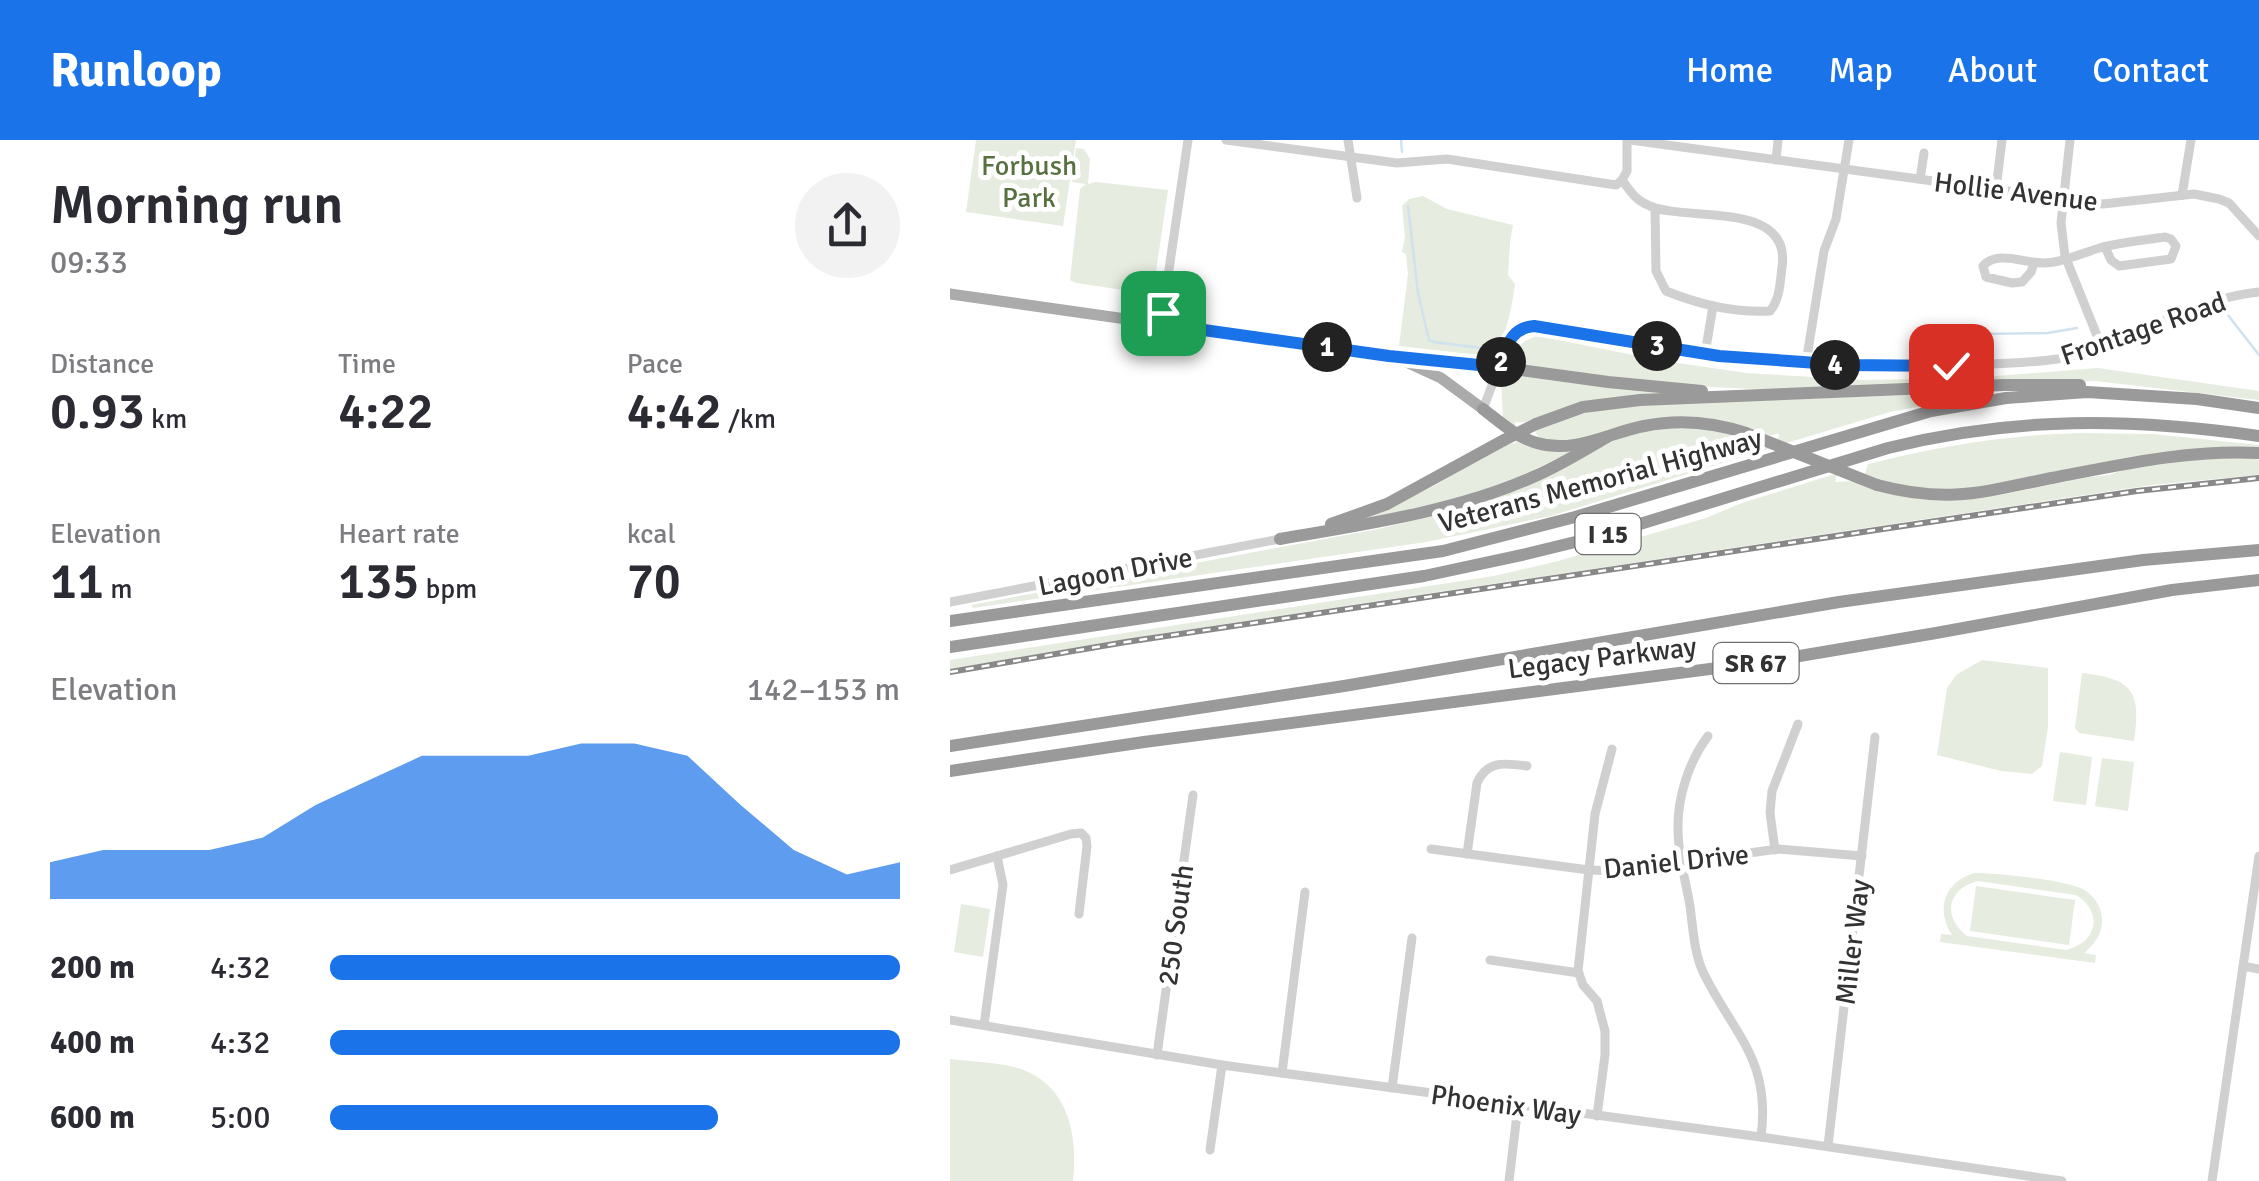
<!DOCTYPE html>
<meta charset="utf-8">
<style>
:root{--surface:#fff;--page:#f2f2f3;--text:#2b2b33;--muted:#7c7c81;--accent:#1a73e8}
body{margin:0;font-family:Signika,sans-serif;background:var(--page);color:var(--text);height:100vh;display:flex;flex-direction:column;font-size:38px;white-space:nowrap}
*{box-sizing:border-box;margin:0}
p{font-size:32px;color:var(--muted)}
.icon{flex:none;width:55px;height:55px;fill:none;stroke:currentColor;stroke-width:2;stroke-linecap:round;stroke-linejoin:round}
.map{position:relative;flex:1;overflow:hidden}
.sheet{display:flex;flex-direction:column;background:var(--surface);width:950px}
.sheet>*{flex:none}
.pin{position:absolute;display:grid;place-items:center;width:85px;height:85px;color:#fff;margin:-42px;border-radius:20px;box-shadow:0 5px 15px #0006}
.km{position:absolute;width:50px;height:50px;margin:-25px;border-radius:50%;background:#222;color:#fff;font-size:28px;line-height:50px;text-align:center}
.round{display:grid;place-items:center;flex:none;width:105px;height:105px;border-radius:52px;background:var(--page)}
.summary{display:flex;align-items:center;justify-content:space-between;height:170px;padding:0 50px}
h1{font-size:55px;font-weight:600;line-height:75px}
.metrics{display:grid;grid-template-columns:repeat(3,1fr);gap:15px;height:170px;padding:10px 50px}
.metrics div{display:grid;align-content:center}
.metrics b{font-size:50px;font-weight:600}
.metrics small{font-size:28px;font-weight:400}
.metrics p{font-size:28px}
.chart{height:280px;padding:20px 50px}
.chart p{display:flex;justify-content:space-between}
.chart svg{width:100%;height:180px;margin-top:10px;fill:var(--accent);opacity:.7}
ul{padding:0 50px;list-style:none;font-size:32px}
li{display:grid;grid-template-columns:160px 120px 1fr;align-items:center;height:75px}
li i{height:25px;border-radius:12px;background:var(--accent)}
header{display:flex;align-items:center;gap:60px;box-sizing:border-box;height:140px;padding:0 50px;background:var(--accent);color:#fff}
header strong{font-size:48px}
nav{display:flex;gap:55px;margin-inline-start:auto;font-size:35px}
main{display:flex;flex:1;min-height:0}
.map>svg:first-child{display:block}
.green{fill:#e6ecdf;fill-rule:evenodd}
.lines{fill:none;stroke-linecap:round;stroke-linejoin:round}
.stream{stroke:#cfe2ee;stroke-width:2.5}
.minor{stroke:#d0d0d0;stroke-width:9}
.major{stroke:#ababab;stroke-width:11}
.highway{stroke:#9a9a9a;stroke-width:12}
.rail-casing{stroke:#888;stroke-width:6}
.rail{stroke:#fff;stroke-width:2.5;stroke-dasharray:8;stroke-linecap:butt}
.highway-bridge{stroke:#9a9a9a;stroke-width:12}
.route-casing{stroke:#fff;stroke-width:20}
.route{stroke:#1a73e8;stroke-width:12}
.labels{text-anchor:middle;stroke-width:10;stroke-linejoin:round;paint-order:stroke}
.shield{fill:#fff;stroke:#707070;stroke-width:2.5}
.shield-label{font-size:25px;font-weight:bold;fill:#333}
.park-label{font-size:28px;fill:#56703f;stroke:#fff}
.street-label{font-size:28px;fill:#333;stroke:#fff}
</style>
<header>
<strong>Runloop</strong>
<nav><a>Home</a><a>Map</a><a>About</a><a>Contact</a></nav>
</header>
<main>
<section class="sheet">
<div class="summary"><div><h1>Morning run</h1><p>09:33</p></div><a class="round"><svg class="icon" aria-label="share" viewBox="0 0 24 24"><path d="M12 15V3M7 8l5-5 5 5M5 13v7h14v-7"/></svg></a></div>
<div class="metrics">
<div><p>Distance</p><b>0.93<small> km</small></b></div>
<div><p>Time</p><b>4:22</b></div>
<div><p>Pace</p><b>4:42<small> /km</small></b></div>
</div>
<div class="metrics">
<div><p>Elevation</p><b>11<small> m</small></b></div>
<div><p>Heart rate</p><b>135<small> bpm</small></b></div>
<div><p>kcal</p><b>70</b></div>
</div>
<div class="chart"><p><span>Elevation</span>142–153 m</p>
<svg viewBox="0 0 160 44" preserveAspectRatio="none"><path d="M0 44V35L10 32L20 32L30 32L40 29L50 21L60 15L70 9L80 9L90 9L100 6L110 6L120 9L130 21L140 32L150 38L160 35V44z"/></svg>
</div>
<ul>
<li><b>200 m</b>4:32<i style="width:100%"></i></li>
<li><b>400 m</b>4:32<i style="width:100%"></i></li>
<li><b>600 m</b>5:00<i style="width:68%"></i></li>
</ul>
</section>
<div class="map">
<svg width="1309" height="1041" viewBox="0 0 1309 1041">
<rect width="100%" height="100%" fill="#fff"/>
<g class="green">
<polygon points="26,0 126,0 113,86 16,72"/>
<polygon points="126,8 134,9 140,19 138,44 146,42 218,50 205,138 202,148 194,153 126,143 120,140 130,49 136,44 122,42"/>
<path d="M 473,56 L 497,69 L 563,85 L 560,102 L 558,135 L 565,144 C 561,173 557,190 545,217 L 449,206 L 458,134 L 456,114 L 452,112 L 455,97 L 452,66 L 459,59 Z"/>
<path d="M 589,196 L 708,220 L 796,233 L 915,240 L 1021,238 L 1148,228 L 1309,251 L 1309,260 L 1145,241 L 825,250 L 738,246 L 569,227 L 563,221 C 562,207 577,198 589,196 Z"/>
<path d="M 556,234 L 738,254 C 703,257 659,257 626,265 C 606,270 585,284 565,282 L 566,288 L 553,279 L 551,240 Z"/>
<polygon points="1045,252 940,272 833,304 828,302 829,294 813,296 773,282 618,301 590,301 584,289 641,271 681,265"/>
<polygon points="735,287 768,291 802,300 800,311 816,306 821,308 601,376 476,402 23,468 21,465 428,389 487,375 658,302 696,290"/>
<path d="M 1129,293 L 1203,294 L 1309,305 L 1309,308 L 1040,350 L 983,353 L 914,337 L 918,324 C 988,306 1057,295 1129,293 Z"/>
<polygon points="565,299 626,309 557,343 498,364 412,378 484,346 555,304 566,303"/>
<polygon points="1297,316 1309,320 1309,335 1202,345 215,493 0,529 0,520 544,436 608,421 756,378 792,363 885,334 887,335 885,342 903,341 967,359 1000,361 1045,356 1140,337 1159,335 1180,328 1241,319"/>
<polygon points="1032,520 1098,528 1098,587 1092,626 1082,634 1051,631 987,615 997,548 1006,535"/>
<path d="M 1132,533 C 1183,539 1191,551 1184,601 L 1129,593 L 1125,588 Z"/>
<polygon points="1110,612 1142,617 1136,665 1103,661"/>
<polygon points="1152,618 1184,622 1178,671 1145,666"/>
<path d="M 1025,733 C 1046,733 1121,740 1136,751 C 1145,757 1151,767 1152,778 C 1153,793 1145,804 1134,813 L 1146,815 L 1145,823 L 990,802 L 991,794 L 1002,795 C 985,769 995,741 1025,733 ZM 1028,741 L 1126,755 C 1154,772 1147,803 1116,810 L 1017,796 C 992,777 997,749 1028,741 Z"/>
<polygon points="1026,746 1125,760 1119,805 1020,791"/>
<polygon points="11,764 40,769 33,817 4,812"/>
<path d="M 0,919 C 23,922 49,922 71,929 C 119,946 128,996 123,1041 L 0,1041 Z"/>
</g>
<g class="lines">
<g class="stream">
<polyline points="451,0 452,12"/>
<polyline points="458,66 468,153 479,200 484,202 539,209"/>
<polyline points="1274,170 1309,215"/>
<polyline points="1020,199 1029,194 1098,193 1127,188"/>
</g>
<g class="minor">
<polyline points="276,0 447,23 497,19 666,45 672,40"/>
<polyline points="398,0 407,58"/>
<polyline points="680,0 1153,64 1244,54 1269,59 1279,63 1309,96"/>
<polyline points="1120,0 1111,83 1115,116 1152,208"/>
<polyline points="826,20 828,0"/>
<polyline points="970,39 974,13"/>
<path d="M 672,40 C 681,52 686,61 700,66 C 737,82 842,60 832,127 C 830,143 830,159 820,171 C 785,173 748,164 716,151 L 706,131 L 705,69"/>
<polyline points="672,40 677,31 677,0"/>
<polyline points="1046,49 1052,0"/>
<polyline points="1232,55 1241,0"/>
<path d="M 1084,123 L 1081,132 L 1072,142 L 1062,143 L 1036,137 L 1033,126 C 1047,110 1074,123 1093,123 C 1113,123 1134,112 1153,107 C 1174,102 1194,100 1215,97 L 1221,99 L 1226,106 L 1221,119 L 1169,126 L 1161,120 L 1155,107"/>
<polyline points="211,184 238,0"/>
<polyline points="755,214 763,166"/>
<polyline points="856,223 874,111 886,79 899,0"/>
<path d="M 533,269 L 560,198 C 568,187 578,185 591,186 C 648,195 706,207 764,215 C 844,226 927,228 1008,225 C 1041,224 1074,224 1107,219 C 1178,207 1237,159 1309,152"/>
<polyline points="0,462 330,399"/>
<path d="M 758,596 C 739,621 727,658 728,690 C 728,715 736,742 740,766 C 743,788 744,814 754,834 C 785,896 821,920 811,997"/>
<polyline points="481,709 639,730 668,731 828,709 912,716"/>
<polyline points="825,710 820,673 822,651 848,584"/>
<path d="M 517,714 L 527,643 C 537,620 555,623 577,626"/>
<polyline points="0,730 121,694 131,693 136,698 137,706 129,774"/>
<polyline points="540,820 629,833"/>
<polyline points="1293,826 1309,829"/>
<polyline points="0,880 272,925 811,997 1112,1041"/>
<polyline points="34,885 53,745 47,716"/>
<polyline points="207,915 243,655"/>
<polyline points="332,933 355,752"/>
<polyline points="442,948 462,798"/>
<polyline points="647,976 655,915 655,891 647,861 633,845 628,831 645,674 662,609"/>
<polyline points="878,1006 925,597"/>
<polyline points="260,1010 272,925"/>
<polyline points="559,1041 568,966"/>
<polyline points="1262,1041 1309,716"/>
</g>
<g class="major">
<polyline points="0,154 443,217 549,227"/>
<polyline points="452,220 491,238 533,269"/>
</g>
<g class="highway">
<polyline points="549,227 658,242 752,251"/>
<path d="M 533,269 C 550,282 566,297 587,303 C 625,314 658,293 694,286 C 728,279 763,282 796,293"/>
<polyline points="586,284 633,267 690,260 1054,245 1130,245"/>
<path d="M 927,345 C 999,364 1032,352 1102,338 C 1170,325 1239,309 1309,313"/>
<polyline points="381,384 437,364 554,300"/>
<path d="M 330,399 C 411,385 508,371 583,337 C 609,326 633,311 657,297"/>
<polyline points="0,481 493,411 625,377 981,271 1056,258 1137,252 1247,259 1309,268"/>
<path d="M 0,507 L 474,436 L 576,414 L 654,395 L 938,308 C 1065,276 1180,278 1309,296"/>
<polyline points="0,606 394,546 889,462 1193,420 1309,410"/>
<polyline points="0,631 194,602 814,522 986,493 1222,450 1309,440"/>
</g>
<defs>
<polyline id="rail" points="0,532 176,502 1187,351 1309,338"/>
</defs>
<use href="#rail" class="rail-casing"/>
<use href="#rail" class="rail"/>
<g class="highway-bridge">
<polyline points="796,293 927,345"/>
<polyline points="554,300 586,284"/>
</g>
</g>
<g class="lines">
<defs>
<path id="route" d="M 213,173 L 211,184 L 439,216 L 549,227 C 557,207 560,188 584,186 L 769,216 L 896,225 L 1001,226"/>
</defs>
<use href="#route" class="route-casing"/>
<use href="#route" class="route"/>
</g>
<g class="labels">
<g class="shield">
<rect x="625.5" y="374" width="65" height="40" rx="8"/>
<rect x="763.5" y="503" width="85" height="40" rx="8"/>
</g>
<g class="shield-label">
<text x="658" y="403">I 15</text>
<text x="806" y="532">SR 67</text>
</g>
<g class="park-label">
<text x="79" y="35">Forbush<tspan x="79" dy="32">Park</tspan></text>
</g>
<g class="street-label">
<text transform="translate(1066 51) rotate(7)" y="10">Hollie Avenue</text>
<text transform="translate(1193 188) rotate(-19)" y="10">Frontage Road</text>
<text transform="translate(650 340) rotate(-15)" y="10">Veterans Memorial Highway</text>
<text transform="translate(165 431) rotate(-11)" y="10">Lagoon Drive</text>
<text transform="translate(652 517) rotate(-7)" y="10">Legacy Parkway</text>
<text transform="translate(726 721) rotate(-6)" y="10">Daniel Drive</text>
<text transform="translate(225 785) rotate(-82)" y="10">250 South</text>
<text transform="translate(902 802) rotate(-83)" y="10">Miller Way</text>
<text transform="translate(556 964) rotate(8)" y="10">Phoenix Way</text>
</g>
</g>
</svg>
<div class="pin" style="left:213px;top:173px;background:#1e9e55"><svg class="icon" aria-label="arrive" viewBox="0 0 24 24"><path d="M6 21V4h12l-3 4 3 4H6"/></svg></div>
<div class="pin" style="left:1001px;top:226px;background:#d93025"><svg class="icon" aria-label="check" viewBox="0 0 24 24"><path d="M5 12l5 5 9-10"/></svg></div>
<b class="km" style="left:377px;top:207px">1</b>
<b class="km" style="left:551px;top:222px">2</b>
<b class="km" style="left:707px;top:206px">3</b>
<b class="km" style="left:885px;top:225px">4</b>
</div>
</main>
